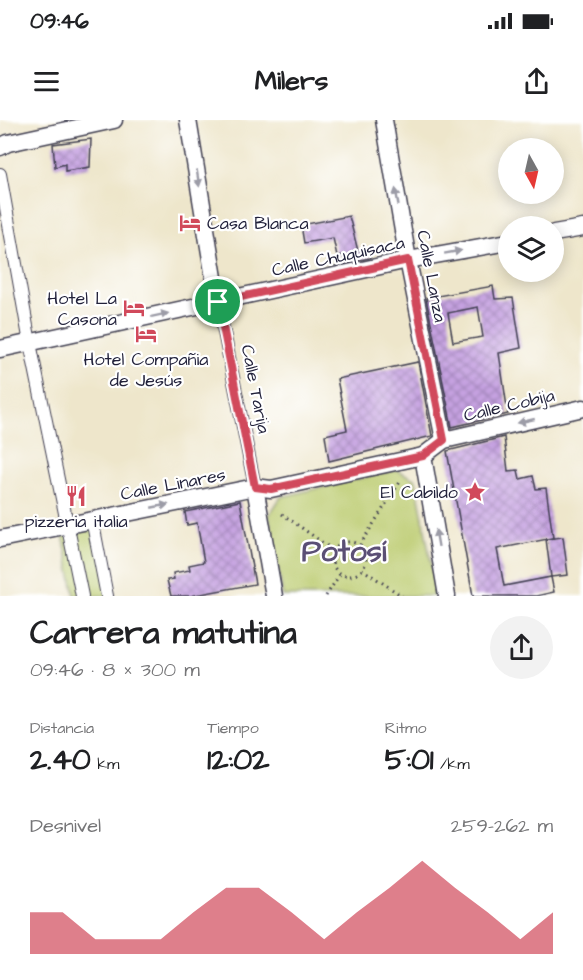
<!DOCTYPE html>
<html lang="es">
<meta charset="utf-8">
<style>
:root{--surface:#fff;--page:#f2f2f2;--text:#202124;--muted:#757577;--accent:#d1495b}
body{margin:0;font-family:"Architects Daughter",sans-serif;background:var(--page);color:var(--text);height:100vh;display:flex;flex-direction:column;font-size:22px;white-space:nowrap}
*{box-sizing:border-box;margin:0}
p{font-size:20px;color:var(--muted)}
.icon{flex:none;width:33px;height:33px;fill:none;stroke:currentColor;stroke-width:2;stroke-linecap:round;stroke-linejoin:round}
.map{position:relative;height:476px;overflow:hidden}
.side{display:flex;flex-direction:column;background:var(--surface);flex:1}
.side>*{flex:none}
.needle{width:39px;rotate:172deg}
.fabs{position:absolute;left:498px;top:18px;display:grid;gap:12px}
.fabs a{display:grid;place-items:center;width:66px;height:66px;border-radius:50%;background:var(--surface);box-shadow:0 3px 15px #0003;font-size:30px}
.pin{position:absolute;display:grid;place-items:center;width:51px;height:51px;color:#fff;margin:-26px;border:3px solid #fff;border-radius:50%;box-shadow:0 2px 6px #0007}
.round{display:grid;place-items:center;flex:none;width:63px;height:63px;border-radius:32px;background:var(--page)}
.overview{display:flex;align-items:center;justify-content:space-between;height:102px;padding:0 30px}
h1{font-size:33px;font-weight:700;line-height:45px}
.metrics{display:grid;grid-template-columns:repeat(3,1fr);gap:9px;height:102px;padding:6px 30px}
.metrics div{display:grid;align-content:center}
.metrics b{font-size:30px;font-weight:700}
.metrics small{font-size:16px;font-weight:400}
.metrics p{font-size:16px}
.chart{height:168px;padding:12px 30px}
.chart p{display:flex;justify-content:space-between}
.chart svg{width:100%;height:108px;margin-top:6px;fill:var(--accent);opacity:.7}
.status{display:flex;justify-content:space-between;align-items:center;height:42px;padding:0 30px;background:var(--surface);direction:ltr}
.status svg{height:16px;fill:currentColor}
header{display:flex;justify-content:space-between;align-items:center;height:78px;padding:0 30px;background:var(--surface);font-size:27px;font-weight:700}
.map>svg:first-child{display:block}
.green{fill:#bbcb6e;stroke:#6e7654;stroke-width:1.5}
.building{fill:url(#building-cross-hatch);fill-rule:evenodd}
.lines{fill:none;stroke-linecap:round;stroke-linejoin:round}
.pedestrian-casing{stroke:#413f51;stroke-width:14}
.minor-casing{stroke:#413f51;stroke-width:19}
.path{stroke:#413f51;stroke-width:3;stroke-dasharray:1.5 4.5;stroke-linecap:butt}
.pedestrian{stroke:#fff;stroke-width:12}
.minor{stroke:#fff;stroke-width:16}
.oneway{fill:#9c9ca7}
.route-casing{stroke:#fff;stroke-width:12}
.route{stroke:#d1495b;stroke-width:8}
.labels{text-anchor:middle;stroke-width:4.5;stroke-linejoin:round;paint-order:stroke}
.poi-label{font-size:18px;fill:#22223b;stroke:#fff;text-anchor:end}
.street-label{font-size:18px;fill:#22223b;stroke:#fff}
.town-label{font-size:30px;font-weight:bold;fill:#5b4f75;stroke:#fff}
</style>
<div class="status"><b>09:46</b><svg viewBox="0 0 49 12"><path d="M0 12V9h3v3zM5 12V6h3v6zM10 12V3h3v9zM15 12V0h3v12zM26 1h20v11H26zM47 4h2v5h-2z"/></svg></div>
<header><svg class="icon" aria-label="menu" viewBox="0 0 24 24"><path d="M4 6h16M4 12h16M4 18h16"/></svg>Milers<svg class="icon" aria-label="share" viewBox="0 0 24 24"><path d="M12 15V3M7 8l5-5 5 5M5 13v7h14v-7"/></svg></header>
<div class="map">
<svg width="583" height="476" viewBox="0 0 583 476">
<defs>
<pattern id="building-cross-hatch" width="8" height="8" patternUnits="userSpaceOnUse" patternTransform="scale(1.5)"><rect width="8" height="8" fill="#c6a2e1"/><path d="M0 0l8 8M0 8l8-8" fill="none" stroke="#a084b8"/></pattern>
</defs>
<rect width="100%" height="100%" fill="#fff"/>
<filter id="ink" filterUnits="userSpaceOnUse"><feTurbulence type="fractalNoise" baseFrequency=".0167" numOctaves="2"/><feDisplacementMap in="SourceGraphic" scale="12" xChannelSelector="R" yChannelSelector="G"/><feConvolveMatrix kernelMatrix="1 2 1 2 8 2 1 2 1" color-interpolation-filters="sRGB"/></filter>
<filter id="wash" filterUnits="userSpaceOnUse"><feTurbulence type="fractalNoise" baseFrequency=".008" numOctaves="4" result="noise"/><feDisplacementMap in="SourceGraphic" scale="24" xChannelSelector="R" yChannelSelector="G"/><feGaussianBlur stdDeviation="1.35" result="paint"/><feColorMatrix in="noise" values="0 0 0 0 0 0 0 0 0 0 0 0 0 0 0 0 0 1.4 0 .05"/><feComposite in="paint" operator="in"/></filter>
<g filter="url(#wash)">
<rect width="100%" height="100%" fill="#eee6cb"/>
<g class="green">
<polygon points="397,350 416,360 437,476 283,476 269,395 281,377"/>
<polygon points="99,401 115,476 75,476 62,410"/>
</g>
<g id="blocks">
<g class="building">
<polygon points="91,19 90,47 65,51 65,44 55,47 53,24"/>
<polygon points="349,96 358,131 369,130 370,138 345,143 343,135 337,136 333,118 304,123 301,105"/>
<path d="M 493,166 L 495,179 L 513,178 L 521,228 L 499,233 L 508,294 L 452,307 L 426,178 ZM 478,187 L 483,217 L 453,222 L 448,193 Z"/>
<polygon points="418,242 432,316 329,341 325,315 347,310 337,259"/>
<polygon points="504,317 508,351 518,350 520,359 533,356 536,369 546,368 553,418 497,429 504,466 551,457 554,472 536,476 473,476 447,331"/>
<polygon points="240,381 255,464 190,476 171,476 167,460 174,459 173,453 190,450 189,445 204,442 197,403 187,405 185,392"/>
<polygon points="563,417 568,455 551,457 546,419"/>
</g>
</g>
</g>
<g filter="url(#ink)">
<use href="#blocks" fill-opacity="0" stroke="#413f51" stroke-width="1.5"/>
<g class="lines">
<defs>
<g id="pedestrian">
<polyline points="0,54 30,223 82,476"/>
<polyline points="218,182 255,367"/>
<polyline points="92,399 107,476"/>
</g>
<g id="minor">
<polyline points="188,0 218,182"/>
<polyline points="384,0 408,140 444,320"/>
<polyline points="0,27 8,23 114,0"/>
<polyline points="554,113 583,108"/>
<polyline points="0,229 408,140 508,122"/>
<polyline points="423,336 447,476"/>
<polyline points="255,367 274,476"/>
<polyline points="0,419 255,367 271,369 423,336 444,320 583,288"/>
</g>
</defs>
<use href="#pedestrian" class="pedestrian-casing"/>
<use href="#minor" class="minor-casing"/>
<g class="path">
<polyline points="282,394 333,430"/>
<circle cx="349" cy="439" r="17"/>
<polyline points="360,425 400,362"/>
<polyline points="362,449 402,476"/>
<polyline points="326,476 340,454"/>
</g>
<use href="#pedestrian" class="pedestrian"/>
<use href="#minor" class="minor"/>
</g>
<defs><path id="oneway-solid" d="M-6-.8H1V-3.2L6.5 0L1 3.2V.8H-6Z" transform="scale(1.5)"/></defs>
<g class="oneway">
<use href="#oneway-solid" transform="translate(198 58) rotate(81)"/>
<use href="#oneway-solid" transform="translate(397 77) rotate(-100)"/>
<use href="#oneway-solid" transform="translate(453 132) rotate(-10)"/>
<use href="#oneway-solid" transform="translate(160 195) rotate(-12)"/>
<use href="#oneway-solid" transform="translate(526 301) rotate(167)"/>
<use href="#oneway-solid" transform="translate(160 386) rotate(-11)"/>
<use href="#oneway-solid" transform="translate(437 418) rotate(-100)"/>
</g>
</g>
<g class="lines" filter="url(#ink)">
<defs>
<polygon id="route" points="408,140 444,320 423,336 271,369 255,367 218,182"/>
</defs>
<use href="#route" class="route-casing"/>
<use href="#route" class="route"/>
</g>
<defs>
<symbol id="hotel-bare" viewBox="-9 -9 18 18"><path d="M-6-4.5h1.5V1H6V5H4.5V3h-9V5H-6ZM-4 0a1.8 1.8 0 1 1 3.6 0ZM.5 0V-2.5h3Q6-2.5 6 0Z" fill="#d1495b" stroke="#fff" stroke-width="2.5" paint-order="stroke"/></symbol>
<symbol id="sight-bare" viewBox="-9 -9 18 18"><path d="M0-6L1.8-2.2L6-1.7L2.9 1.2L3.7 5.4L0 3.3L-3.7 5.4L-2.9 1.2L-6-1.7L-1.8-2.2Z" fill="#d1495b" stroke="#fff" stroke-width="2.5" paint-order="stroke"/></symbol>
<symbol id="restaurant-bare" viewBox="-9 -9 18 18"><path d="M-5-6h1v4h1v-4h1v4h1v-4h1v5L-1.5 .5V6h-2V.5L-5-1ZM5-6V6H3V1.5H1.5Q1.5-4 5-6Z" fill="#d1495b" stroke="#fff" stroke-width="2.5" paint-order="stroke"/></symbol>
</defs>
<g fill-rule="evenodd">
<use href="#hotel-bare" x="175" y="88" width="30" height="30"/>
<use href="#hotel-bare" x="119" y="173" width="30" height="30"/>
<use href="#hotel-bare" x="131" y="199" width="30" height="30"/>
<use href="#sight-bare" x="460" y="357" width="30" height="30"/>
<use href="#restaurant-bare" x="61" y="361" width="30" height="30"/>
</g>
<g class="labels">
<g class="poi-label">
<text x="207" y="109" text-anchor="start">Casa Blanca</text>
<text x="117" y="184">Hotel La<tspan x="117" dy="21">Casona</tspan></text>
<text x="146" y="245" text-anchor="middle">Hotel Compañia<tspan x="146" dy="21">de Jesús</tspan></text>
<text x="458" y="378">El Cabildo</text>
<text x="76" y="407" text-anchor="middle">pizzeria italia</text>
</g>
<g class="street-label">
<text transform="translate(338 136) rotate(-12)" y="6">Calle Chuquisaca</text>
<text transform="translate(432 156) rotate(79)" y="6">Calle Lanza</text>
<text transform="translate(256 269) rotate(79)" y="6">Calle Tarija</text>
<text transform="translate(509 285) rotate(-13)" y="6">Calle Cobija</text>
<text transform="translate(173 364) rotate(-11)" y="6">Calle Linares</text>
</g>
<g class="town-label">
<text x="344" y="441">Potosí</text>
</g>
</g>
</svg>
<div class="fabs">
<a><svg class="needle" viewBox="-14 -14 28 28"><path d="M0-13l5 13h-10z" fill="#e53935"/><path d="M0 13l5-13h-10z" fill="#757577"/></svg></a>
<a><svg class="icon" aria-label="layers" viewBox="0 0 24 24"><path d="M12 4l9 5-9 5-9-5zM3 14l9 5 9-5"/></svg></a>
</div>
<div class="pin" style="left:218px;top:182px;background:#1e9e55"><svg class="icon" aria-label="arrive" viewBox="0 0 24 24"><path d="M6 21V4h12l-3 4 3 4H6"/></svg></div>
</div>
<section class="side">
<div class="overview"><div><h1>Carrera matutina</h1><p>09:46 · 8 × 300 m</p></div><a class="round"><svg class="icon" aria-label="share" viewBox="0 0 24 24"><path d="M12 15V3M7 8l5-5 5 5M5 13v7h14v-7"/></svg></a></div>
<div class="metrics">
<div><p>Distancia</p><b>2.40<small> km</small></b></div>
<div><p>Tiempo</p><b>12:02</b></div>
<div><p>Ritmo</p><b>5:01<small> /km</small></b></div>
</div>
<div class="chart"><p><span>Desnivel</span>259–262 m</p>
<svg viewBox="0 0 160 44" preserveAspectRatio="none"><path d="M0 44V27L10 27L20 38L30 38L40 38L50 27L60 17L70 17L80 27L90 38L100 27L110 17L120 6L130 17L140 27L150 38L160 27V44z"/></svg>
</div>
</section>
